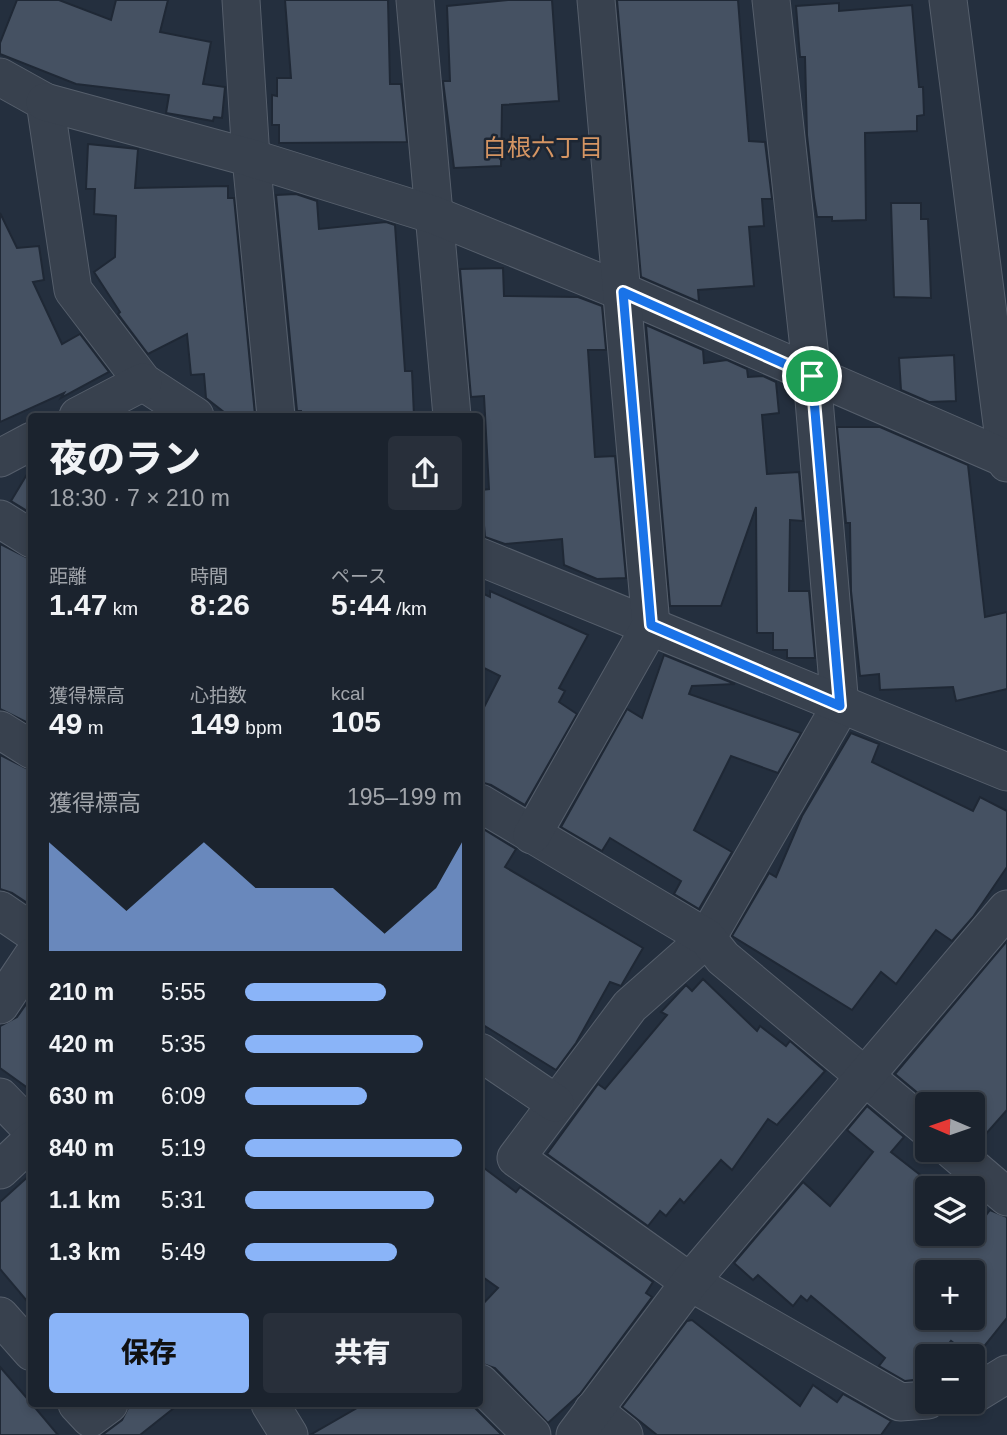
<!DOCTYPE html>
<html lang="ja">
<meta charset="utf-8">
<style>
:root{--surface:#1b232e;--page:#282f3a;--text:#f1f3f6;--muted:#a0a4aa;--line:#39404a;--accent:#8ab4f8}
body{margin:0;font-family:Helvetica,"Noto Sans JP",sans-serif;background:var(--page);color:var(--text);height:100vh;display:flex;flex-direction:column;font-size:26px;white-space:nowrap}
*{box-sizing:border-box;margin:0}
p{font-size:23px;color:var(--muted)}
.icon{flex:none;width:38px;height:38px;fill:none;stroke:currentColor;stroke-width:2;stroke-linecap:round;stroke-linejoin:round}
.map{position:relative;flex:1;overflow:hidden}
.side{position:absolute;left:28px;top:413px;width:455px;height:994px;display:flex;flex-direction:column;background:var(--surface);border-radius:7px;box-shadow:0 4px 10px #0003,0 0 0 2px var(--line)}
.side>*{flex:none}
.needle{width:46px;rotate:272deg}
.fabs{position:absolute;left:915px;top:1092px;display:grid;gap:14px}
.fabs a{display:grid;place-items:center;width:70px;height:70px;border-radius:7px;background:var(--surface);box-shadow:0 4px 10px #0003,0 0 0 2px var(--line);font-size:35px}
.pin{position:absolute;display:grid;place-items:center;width:60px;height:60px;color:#fff;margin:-30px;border:4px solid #fff;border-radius:50%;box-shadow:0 2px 7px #0007}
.round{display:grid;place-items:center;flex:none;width:74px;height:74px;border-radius:7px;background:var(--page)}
.head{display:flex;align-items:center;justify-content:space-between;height:119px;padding:0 21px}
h1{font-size:38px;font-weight:800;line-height:52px}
.metrics{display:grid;grid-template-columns:repeat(3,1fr);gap:10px;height:119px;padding:7px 21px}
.metrics div{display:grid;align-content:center}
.metrics b{font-size:30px;font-weight:800}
.metrics small{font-size:19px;font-weight:400}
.metrics p{font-size:19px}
.chart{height:196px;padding:14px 21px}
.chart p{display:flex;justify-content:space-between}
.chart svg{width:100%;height:126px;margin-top:7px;fill:var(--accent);opacity:.7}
.cta{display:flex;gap:14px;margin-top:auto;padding:14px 21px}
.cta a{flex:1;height:80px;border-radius:7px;background:var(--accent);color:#111;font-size:28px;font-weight:800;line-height:80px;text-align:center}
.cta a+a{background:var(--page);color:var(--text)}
ul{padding:0 21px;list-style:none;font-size:23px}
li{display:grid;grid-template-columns:112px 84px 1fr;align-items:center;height:52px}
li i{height:18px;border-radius:9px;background:var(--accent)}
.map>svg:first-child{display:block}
.building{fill:#455162;stroke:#1f2835;stroke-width:2;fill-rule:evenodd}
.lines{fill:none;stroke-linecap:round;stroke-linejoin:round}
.minor-casing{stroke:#565f6c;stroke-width:39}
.minor{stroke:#38414e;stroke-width:37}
.route-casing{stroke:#fff;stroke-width:14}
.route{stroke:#1a73e8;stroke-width:9}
.labels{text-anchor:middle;stroke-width:5;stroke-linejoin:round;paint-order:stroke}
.neighbourhood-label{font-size:24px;fill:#d59563;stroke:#1d2633}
</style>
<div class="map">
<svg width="1007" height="1435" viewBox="0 0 1007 1435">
<rect width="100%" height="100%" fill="#242f3e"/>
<g class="building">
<polygon points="17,0 59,0 111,20 116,0 168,0 160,32 211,42 203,84 225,87 222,118 214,117 213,121 166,113 169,95 76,84 0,54 0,43"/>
<polygon points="285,0 388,0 390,84 401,84 407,142 279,143 279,125 272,125 272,95 277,96 277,78 291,78"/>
<polygon points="508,0 552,0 559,101 502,105 501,166 454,168 443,81 450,81 447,6"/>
<polygon points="617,0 738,0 749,141 765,142 772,199 762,199 764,226 749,227 754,286 698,290 699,302 641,277"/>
<polygon points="839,3 839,11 912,5 919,87 923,87 924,115 917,116 917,131 865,133 866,220 832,221 832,217 817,217 814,198 807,135 805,57 800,57 796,6"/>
<polygon points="88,144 138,149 135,188 228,186 228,198 234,198 255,415 229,416 206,398 204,374 191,375 187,334 148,354 118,314 120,312 94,272 115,257 116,216 94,214 95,189 86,189"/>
<polygon points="296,194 317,201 319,229 386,222 395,225 405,371 412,371 414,416 301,416 301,411 297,411 276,195"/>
<polygon points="891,203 921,203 921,219 928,219 931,298 894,297"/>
<polygon points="0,213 17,248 39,246 44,280 33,282 62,344 80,334 109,372 61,398 64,393 0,422"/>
<polygon points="503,268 504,296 578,297 602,306 606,350 588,350 595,457 615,456 626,578 597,579 564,565 562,539 505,544 485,537 481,490 489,489 484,396 471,397 460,269"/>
<polygon points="646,325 703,350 704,363 727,360 747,369 748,377 763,376 776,382 779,413 762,415 767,474 799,472 803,521 790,520 789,591 809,591 815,658 787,658 787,650 773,650 773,633 757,633 756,507 721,606 670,606"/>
<polygon points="954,355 956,401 929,402 901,390 899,358"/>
<polygon points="837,427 880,427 968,465 985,617 1007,612 1007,689 956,701 953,687 880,690 879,674 860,676 851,591 850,523 846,523"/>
<polygon points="32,466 32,514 11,501"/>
<polygon points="0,544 32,560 32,725 0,709"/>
<polygon points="490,591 588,635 559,688 565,691 559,702 577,714 525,805 491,785 480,782 480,715 500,676 480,666 480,592 490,597"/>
<polygon points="664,655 735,684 692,686 689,694 801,733 778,773 731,756 694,830 732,852 699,909 674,894 681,881 610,838 602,851 561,827 627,709 642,718"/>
<polygon points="851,733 879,744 872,762 973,811 980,797 1007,811 1007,867 973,917 952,941 936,930 896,984 881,972 852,1010 732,936 769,873 776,877 802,816"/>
<polygon points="0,755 32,771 32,906 12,893 0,889"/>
<polygon points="480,827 516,849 505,867 643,948 621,986 610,982 576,1043 556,1070 480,1023"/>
<polygon points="1007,941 1007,1110 977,1144 973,1140 973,1104 931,1104 895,1074"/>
<polygon points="703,979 757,1031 760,1026 786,1046 790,1041 825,1071 777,1125 768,1119 732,1170 721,1160 684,1203 680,1199 666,1216 660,1211 648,1226 547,1154 598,1084 605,1089 667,1015 661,1012 686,985 692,991"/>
<polygon points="32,996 32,1091 0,1068 0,1026 17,1017"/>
<path d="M 867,1106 L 904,1137 L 891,1152 L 937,1188 L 928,1188 L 928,1234 L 973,1234 L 973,1217 L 980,1223 L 990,1210 L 1007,1217 L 1007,1318 L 974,1359 L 951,1341 L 939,1356 L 928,1356 L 928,1372 L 922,1379 L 905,1381 L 879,1366 L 885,1358 L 811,1296 L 807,1301 L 801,1296 L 793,1306 L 758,1275 L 753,1280 L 734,1263 L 803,1182 L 830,1206 L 873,1152 L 847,1130 ZM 928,1272 L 973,1272 L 973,1318 L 928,1318 Z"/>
<polygon points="480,1165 516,1192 520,1187 653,1282 646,1293 652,1297 580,1394 548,1423 495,1368 480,1363 480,1307 498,1288 480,1275"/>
<polygon points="32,1173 32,1307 0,1269 0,1202"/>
<polygon points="692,1320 800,1406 813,1385 837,1402 843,1394 891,1421 881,1435 657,1435 622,1407 687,1321"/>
<polygon points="0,1367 32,1404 58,1435 0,1435"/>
<polygon points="130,1404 179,1404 140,1435 102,1435 122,1420"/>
<polygon points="364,1404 471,1404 502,1435 310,1435"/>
</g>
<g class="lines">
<defs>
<g id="minor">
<polyline points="241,0 251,158 276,416"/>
<polyline points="415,0 452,416"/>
<polyline points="771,0 812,376 840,707 707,938 630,1006 516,1158 690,1282 900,1402 928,1400"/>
<polyline points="948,0 1007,463"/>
<polyline points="0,77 45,102 73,290 143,382 195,416"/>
<polyline points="45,102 251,158 434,215 623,292 1007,459"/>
<polyline points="78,416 143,382"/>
<polyline points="0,458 32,441"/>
<polyline points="0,519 32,539"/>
<polyline points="480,557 1007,772"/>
<polyline points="0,730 32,750"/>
<polyline points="480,803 707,938 723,958 928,1129"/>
<polyline points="532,835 651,625 596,0"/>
<polyline points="0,910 32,932"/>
<polyline points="0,1005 32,957"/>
<polyline points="480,1052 555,1103"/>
<polyline points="0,1097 32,1130"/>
<polyline points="952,1150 1007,1197"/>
<polyline points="0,1170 32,1140"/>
<polyline points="0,1316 32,1352"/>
<polyline points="480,1383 532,1435"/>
<polyline points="973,1395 1007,1374"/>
<polyline points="77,1404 90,1418 109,1404"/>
<polyline points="270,1404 289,1435"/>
<polyline points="593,1410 624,1435"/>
<polyline points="575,1435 690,1282 1007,909"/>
</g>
</defs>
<use href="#minor" class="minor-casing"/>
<use href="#minor" class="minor"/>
</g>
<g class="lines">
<defs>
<polygon id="route" points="623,292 812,376 840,706 651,625"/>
</defs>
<use href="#route" class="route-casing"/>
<use href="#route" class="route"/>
</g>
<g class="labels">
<g class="neighbourhood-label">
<text x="543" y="156">白根六丁目</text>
</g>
</g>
</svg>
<div class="fabs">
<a><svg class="needle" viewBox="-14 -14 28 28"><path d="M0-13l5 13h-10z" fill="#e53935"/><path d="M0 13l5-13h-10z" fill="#a0a4aa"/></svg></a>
<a><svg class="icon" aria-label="layers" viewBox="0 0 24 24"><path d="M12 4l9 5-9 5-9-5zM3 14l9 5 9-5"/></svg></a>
<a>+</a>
<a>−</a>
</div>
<div class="pin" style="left:812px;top:376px;background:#1e9e55"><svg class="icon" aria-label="arrive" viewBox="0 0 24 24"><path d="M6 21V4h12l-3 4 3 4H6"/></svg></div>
<section class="side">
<div class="head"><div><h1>夜のラン</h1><p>18:30 · 7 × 210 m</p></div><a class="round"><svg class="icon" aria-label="share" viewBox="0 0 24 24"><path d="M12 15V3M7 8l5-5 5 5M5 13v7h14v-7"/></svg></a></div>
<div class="metrics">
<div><p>距離</p><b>1.47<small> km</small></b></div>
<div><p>時間</p><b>8:26</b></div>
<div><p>ペース</p><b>5:44<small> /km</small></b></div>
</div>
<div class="metrics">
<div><p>獲得標高</p><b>49<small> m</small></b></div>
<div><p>心拍数</p><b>149<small> bpm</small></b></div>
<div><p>kcal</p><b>105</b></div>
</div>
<div class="chart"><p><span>獲得標高</span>195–199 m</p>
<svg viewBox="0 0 160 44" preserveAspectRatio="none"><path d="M0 44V6L10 14L20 22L30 30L40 22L50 14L60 6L70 14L80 22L90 22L100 22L110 22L120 30L130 38L140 30L150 22L160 6V44z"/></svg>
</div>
<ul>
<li><b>210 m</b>5:55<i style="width:65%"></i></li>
<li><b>420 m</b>5:35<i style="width:82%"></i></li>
<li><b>630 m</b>6:09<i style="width:56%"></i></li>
<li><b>840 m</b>5:19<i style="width:100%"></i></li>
<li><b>1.1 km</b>5:31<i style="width:87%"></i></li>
<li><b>1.3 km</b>5:49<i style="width:70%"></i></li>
</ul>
<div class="cta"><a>保存</a><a>共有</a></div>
</section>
</div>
